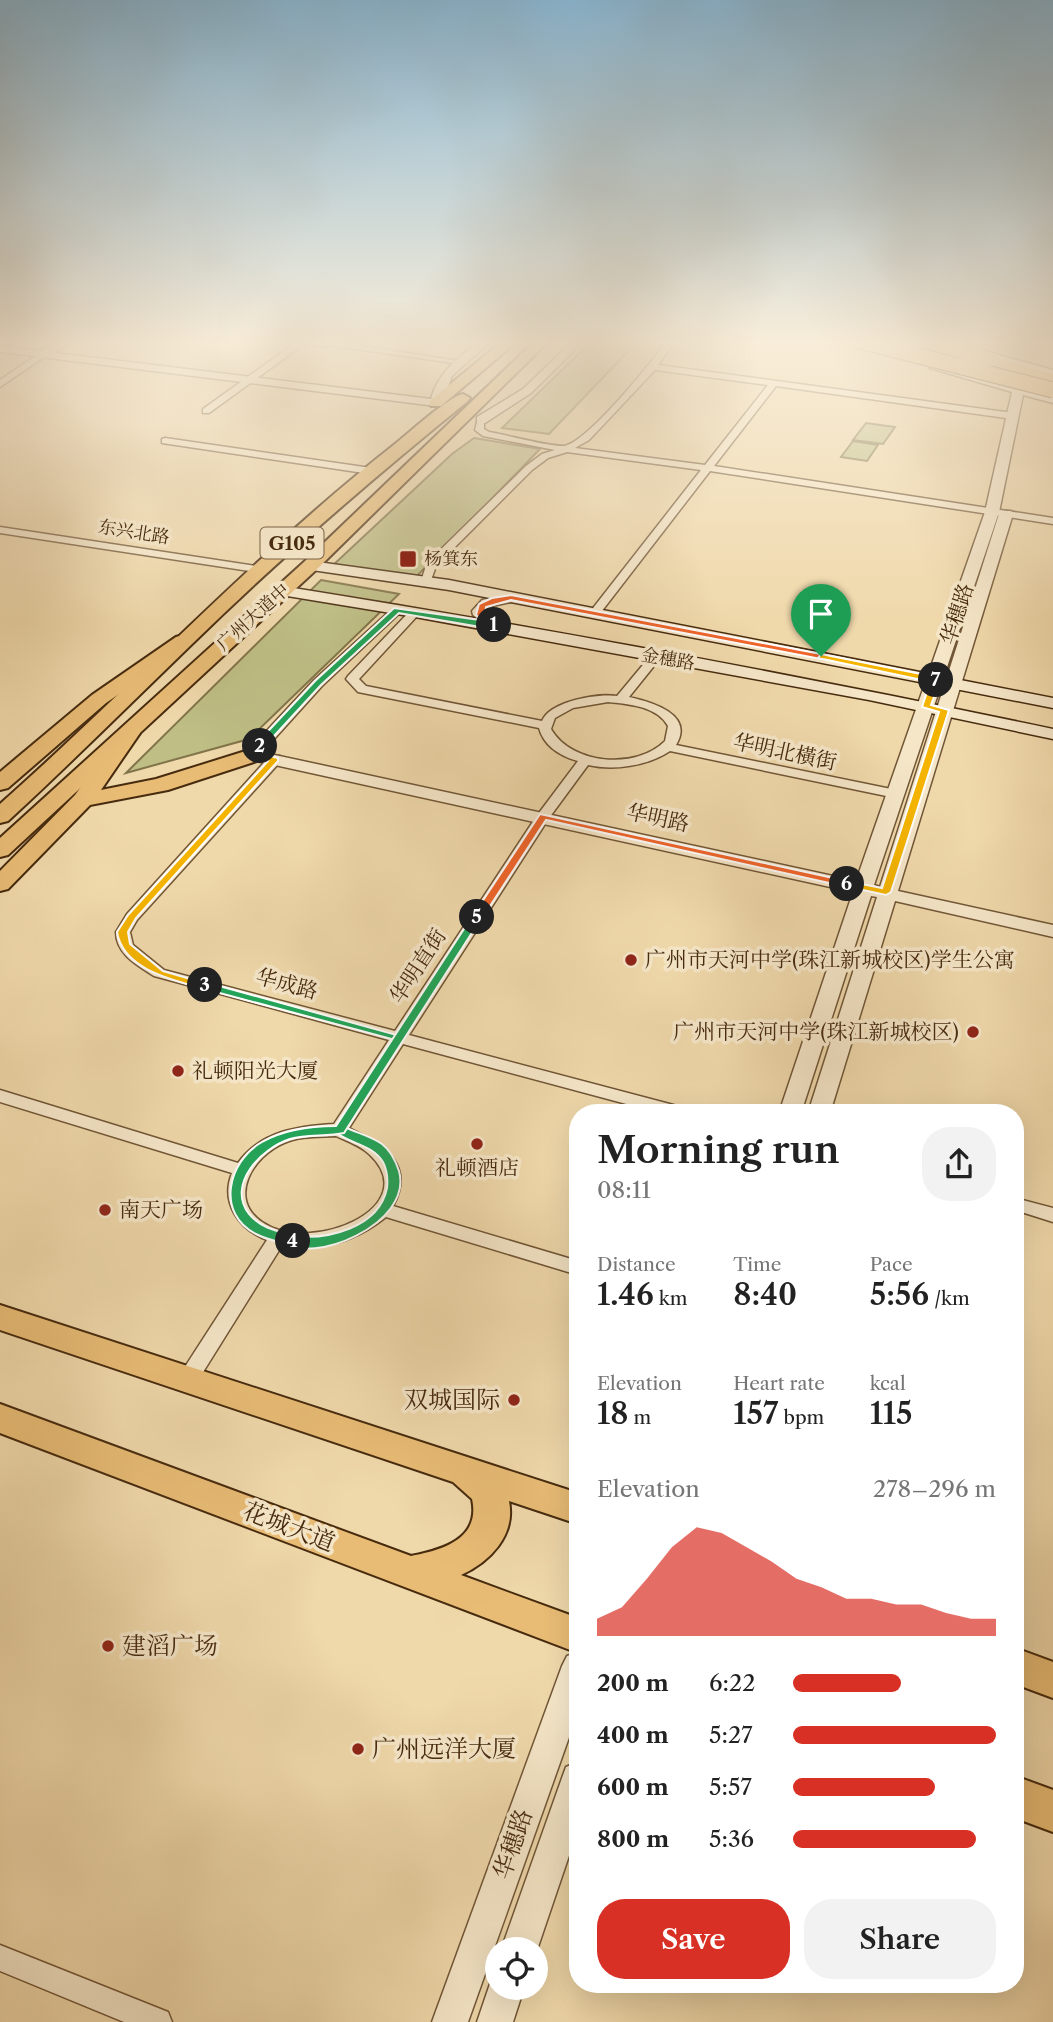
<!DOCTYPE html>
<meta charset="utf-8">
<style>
:root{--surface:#fff;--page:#f2f2f2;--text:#222;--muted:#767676;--accent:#d93025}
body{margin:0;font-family:"Libre Caslon Text","Noto Serif SC",serif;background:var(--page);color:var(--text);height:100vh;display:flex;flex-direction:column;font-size:26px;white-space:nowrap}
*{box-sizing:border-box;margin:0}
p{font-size:23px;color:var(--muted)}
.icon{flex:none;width:38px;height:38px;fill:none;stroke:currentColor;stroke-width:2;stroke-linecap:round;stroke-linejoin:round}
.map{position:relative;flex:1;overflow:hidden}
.side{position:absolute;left:569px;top:1104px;width:455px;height:889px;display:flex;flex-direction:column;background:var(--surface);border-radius:28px;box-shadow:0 7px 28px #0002}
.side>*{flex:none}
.fabs{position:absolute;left:485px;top:1937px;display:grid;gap:14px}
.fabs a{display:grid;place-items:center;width:63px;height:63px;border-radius:50%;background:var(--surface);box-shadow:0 7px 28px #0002;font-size:35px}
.pin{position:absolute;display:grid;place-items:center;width:60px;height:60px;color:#fff;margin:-72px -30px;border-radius:50% 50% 50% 0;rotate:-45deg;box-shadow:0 0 7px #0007}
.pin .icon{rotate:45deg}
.km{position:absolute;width:35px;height:35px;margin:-18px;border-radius:50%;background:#222;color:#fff;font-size:19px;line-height:35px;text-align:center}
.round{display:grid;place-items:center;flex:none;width:74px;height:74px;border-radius:28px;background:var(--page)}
.summary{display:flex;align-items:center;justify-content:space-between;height:119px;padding:0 28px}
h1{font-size:38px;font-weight:600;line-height:52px}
.stats{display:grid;grid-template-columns:repeat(3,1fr);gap:10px;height:119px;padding:7px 28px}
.stats div{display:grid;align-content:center}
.stats b{font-size:30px;font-weight:600}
.stats small{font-size:19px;font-weight:400}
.stats p{font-size:19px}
.chart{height:196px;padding:14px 28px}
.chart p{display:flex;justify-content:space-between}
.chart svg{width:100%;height:126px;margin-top:7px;fill:var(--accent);opacity:.7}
.button{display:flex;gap:14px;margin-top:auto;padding:14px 28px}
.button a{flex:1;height:80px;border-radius:28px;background:var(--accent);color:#fff;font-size:28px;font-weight:600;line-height:80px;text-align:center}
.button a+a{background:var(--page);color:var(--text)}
ul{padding:0 28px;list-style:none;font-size:23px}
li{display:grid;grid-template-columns:112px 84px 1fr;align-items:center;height:52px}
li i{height:18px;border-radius:9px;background:var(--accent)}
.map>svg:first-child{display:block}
.green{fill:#bebe85;stroke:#82744a;stroke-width:2}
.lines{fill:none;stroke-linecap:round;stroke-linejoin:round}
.minor-casing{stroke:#715636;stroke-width:3}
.tertiary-casing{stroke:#715636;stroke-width:3}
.secondary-casing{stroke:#472b0f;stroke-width:3}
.primary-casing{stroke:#472b0f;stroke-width:4}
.trunk-casing{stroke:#472b0f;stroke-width:4}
.minor{fill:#f5e6c8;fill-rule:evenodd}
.tertiary{fill:#f5e6c8;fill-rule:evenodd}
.secondary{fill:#f5e6c8;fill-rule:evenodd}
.primary{fill:#e8bc75;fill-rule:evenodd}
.trunk{fill:#e8bc75;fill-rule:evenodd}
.trunk-bridge-casing{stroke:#472b0f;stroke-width:17;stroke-linecap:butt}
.trunk-bridge{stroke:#e8bc75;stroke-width:15}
.split-1{fill:#f0652b;stroke:#fff;stroke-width:2}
.split-2{fill:#22a559;stroke:#fff;stroke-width:2}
.split-3{fill:#f5b400;stroke:#fff;stroke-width:2}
.split-4{fill:#22a559;stroke:#fff;stroke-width:2}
.split-5{fill:#22a559;stroke:#fff;stroke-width:2}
.split-6{fill:#f0652b;stroke:#fff;stroke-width:2}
.split-7{fill:#f5b400;stroke:#fff;stroke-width:2}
.split-8{fill:#f5b400;stroke:#fff;stroke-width:2}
.poi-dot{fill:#8f2418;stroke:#f5e6c8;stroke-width:2.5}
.labels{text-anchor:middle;stroke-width:7;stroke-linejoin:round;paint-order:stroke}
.far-street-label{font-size:18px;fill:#472b0f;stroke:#f5e6c8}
.far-poi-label{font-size:18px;fill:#472b0f;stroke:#f5e6c8;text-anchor:start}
.shield{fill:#f5e6c8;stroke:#7b6346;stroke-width:2}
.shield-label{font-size:19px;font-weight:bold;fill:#472b0f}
.street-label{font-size:21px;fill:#472b0f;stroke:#f5e6c8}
.poi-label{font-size:21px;fill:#472b0f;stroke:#f5e6c8;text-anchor:start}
.near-poi-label{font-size:24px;fill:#472b0f;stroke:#f5e6c8;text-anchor:start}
.near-street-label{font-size:24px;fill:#472b0f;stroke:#f5e6c8}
</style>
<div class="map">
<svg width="1053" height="2022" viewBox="0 0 1053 2022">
<rect width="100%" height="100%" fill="#efd8aa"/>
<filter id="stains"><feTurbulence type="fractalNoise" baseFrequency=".00286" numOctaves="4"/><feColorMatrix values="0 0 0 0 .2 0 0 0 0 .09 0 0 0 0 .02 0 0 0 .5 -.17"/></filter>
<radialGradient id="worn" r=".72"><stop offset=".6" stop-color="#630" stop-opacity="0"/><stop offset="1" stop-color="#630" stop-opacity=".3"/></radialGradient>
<g class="green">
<polygon points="593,340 639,340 549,434 502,428"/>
<polygon points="866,423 895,427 883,444 853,440"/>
<polygon points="474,438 540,449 415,578 331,567 452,454"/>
<polygon points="853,441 878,445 867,461 841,457"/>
<polygon points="321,580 399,594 249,739 126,773"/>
</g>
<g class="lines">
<defs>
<g id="minor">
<path d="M 668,340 L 676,340 L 658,365 L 1013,413 L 1017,416 L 1013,419 L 776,386 L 714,466 L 1053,518 L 1053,524 L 710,471 L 598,616 L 594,617 L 588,614 L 590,612 L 701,470 L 567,452 L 548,458 L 532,470 L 436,566 L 430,583 L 422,583 L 421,581 L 427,563 L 526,466 L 542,454 L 555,450 L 483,436 L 475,430 L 478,418 L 484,418 L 484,429 L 489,432 C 507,435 547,446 563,446 C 586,445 653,360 668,340 ZM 655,370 L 768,385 L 705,465 L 575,448 L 589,440 Z"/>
<polygon points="298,341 342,343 465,362 461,364 342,347 303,345 209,413 203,413 203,409"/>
<polygon points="40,353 47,355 0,387 0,380"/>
<polygon points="165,438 371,468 376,471 371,474 162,443 162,439"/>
<polygon points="0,527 263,567 268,570 263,573 0,533"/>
<polygon points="393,608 403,610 322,686 257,758 247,758 247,752 314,680"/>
<path d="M 415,609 L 421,612 L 419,614 L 359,679 L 366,686 L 542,721 C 550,701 598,693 617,696 L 652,654 L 656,653 L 662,656 L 629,697 C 651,702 695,714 676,745 L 896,790 L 903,794 L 896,798 L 670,751 C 647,766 614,771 588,765 L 549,818 L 409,1035 L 681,1107 L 689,1113 L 660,1113 L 403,1044 L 349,1128 C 383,1145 416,1164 393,1206 L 578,1261 L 578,1275 L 386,1217 C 356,1241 322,1252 283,1244 L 195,1385 L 188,1387 L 181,1385 L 178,1379 L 181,1373 L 267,1240 C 239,1229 220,1203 232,1173 L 0,1102 L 0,1090 L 238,1163 C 261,1131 298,1126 334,1124 L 389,1040 L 154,976 C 137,965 116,954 116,932 L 127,914 L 270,756 L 280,756 L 280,762 L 137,920 L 130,932 L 133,945 L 164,970 L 395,1031 L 536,817 L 578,761 C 560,756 544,746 539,728 L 358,692 L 346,679 L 348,676 L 411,610 ZM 608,702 C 628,704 657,706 668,726 L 665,741 C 636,770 572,765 551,729 L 555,718 L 573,708 ZM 336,1136 C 347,1141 361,1146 369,1154 C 426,1207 311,1256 262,1222 C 227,1198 253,1156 284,1143 C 300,1136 319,1137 336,1136 Z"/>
<polygon points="1015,1198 1053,1208 1053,1222 1015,1210"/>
<polygon points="0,1945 168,2012 172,2022 124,2022 0,1971"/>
</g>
<g id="tertiary">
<path d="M 61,340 L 73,340 L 55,353 L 431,399 C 438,372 460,356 481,340 L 492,340 L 452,376 L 442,403 L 436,406 L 0,352 L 0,346 L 42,351 Z"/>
<polygon points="574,340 585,340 531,393 485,423 477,423 477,417 523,389"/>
<polygon points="838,340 854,340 881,349 876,352"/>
<polygon points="967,346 1053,370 1053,376 963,351 962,349"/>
<polygon points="930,364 1053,396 1053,403 1023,395 999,512 874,885 880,887 999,514 1001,511 1011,511 1013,514 898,891 1053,925 1053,937 895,901 830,1113 808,1113 877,897 871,896 801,1113 779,1113 853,892 252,760 243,755 252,750 856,881 985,512 1012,392 930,368"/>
<polygon points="511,594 518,598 516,601 492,606 487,612 506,628 503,631 493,631 473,615 472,611 482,600"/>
<polygon points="578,1652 578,1712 468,2022 432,2022 562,1666 567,1656"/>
<polygon points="578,1762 578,1829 537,1950 536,1953 536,1950 501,1950 562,1778 566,1767"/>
<polygon points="497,1974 497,1988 524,1988 513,2022 477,2022 493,1975"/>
</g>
<g id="secondary">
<polygon points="310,561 449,580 1053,698 1053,708 449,590 305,569 302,566"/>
<path d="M 281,586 C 539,627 797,675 1053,729 L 1053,739 L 869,700 L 415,617 L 275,594 L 273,591 L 275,588 Z"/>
</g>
<g id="primary">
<polygon points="887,340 908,340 946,352 939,356"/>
<polygon points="183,635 190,637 193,641 190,645 106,703 8,788 0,790 0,772 92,695 176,637"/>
<polygon points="130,727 137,729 140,733 101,790 156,779 252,749 260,750 263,755 260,760 168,790 90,805 8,889 0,891 0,871 75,795 123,729"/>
<path d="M 0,1305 L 578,1493 L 578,1524 L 509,1501 C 516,1535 490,1562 461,1575 L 578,1618 L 578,1653 L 0,1433 L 0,1404 L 411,1556 C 442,1550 481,1539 472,1499 L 453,1482 L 0,1330 Z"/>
<polygon points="1015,1648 1053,1662 1053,1698 1015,1684"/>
<polygon points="1015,1776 1053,1790 1053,1832 1015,1818"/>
</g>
<g id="trunk">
<polygon points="504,340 519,340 441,406 431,406 429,403 431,400"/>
<polygon points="536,340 550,340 316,570 8,855 0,857 0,838 304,562"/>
<polygon points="903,340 923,340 1053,374 1053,382 904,343"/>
<path d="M 463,394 L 470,398 L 468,401 C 373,478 280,558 192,644 C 131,703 71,763 8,821 L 0,823 L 0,804 C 133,686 255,554 395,444 C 410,432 447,398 463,394 Z"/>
</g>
</defs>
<use href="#minor" class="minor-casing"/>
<use href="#tertiary" class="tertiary-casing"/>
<use href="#secondary" class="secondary-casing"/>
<use href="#primary" class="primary-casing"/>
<use href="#trunk" class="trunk-casing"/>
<use href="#minor" class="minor"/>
<use href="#tertiary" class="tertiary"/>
<use href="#secondary" class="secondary"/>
<use href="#primary" class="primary"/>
<use href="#trunk" class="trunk"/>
<defs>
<g id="trunk-bridge">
<polyline points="856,340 1053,390"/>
<polyline points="926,340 988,359"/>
</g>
</defs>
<use href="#trunk-bridge" class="trunk-bridge-casing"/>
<use href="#trunk-bridge" class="trunk-bridge"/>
</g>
<linearGradient id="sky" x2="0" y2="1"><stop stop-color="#89b6d2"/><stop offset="0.55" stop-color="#f8edd9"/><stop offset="1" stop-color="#f8edd9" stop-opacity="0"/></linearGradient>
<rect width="1053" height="623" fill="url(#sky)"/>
<polygon class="split-1" points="511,595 821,654 825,656 821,659 511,600 486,607 485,615 496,623 496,627 491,627 476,615 479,604 492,598"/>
<polygon class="split-2" points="394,608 494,622 502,628 498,630 399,613 321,685 263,748 256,748 256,744 315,681"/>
<path class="split-3" d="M 260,743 L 264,746 L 258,753 L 278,758 L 278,761 L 136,918 L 128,932 L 130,944 L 163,971 L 211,985 L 205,989 C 173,980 123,970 117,932 L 128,915 L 268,761 L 247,755 Z"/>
<path class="split-4" d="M 205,982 L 404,1037 L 347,1128 C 358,1133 372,1137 382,1144 C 390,1150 396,1162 399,1171 C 414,1225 308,1266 286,1241 L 293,1236 C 327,1240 379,1228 387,1188 C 388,1179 387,1170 383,1162 C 371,1143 347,1144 333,1130 L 392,1039 L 201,988 L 201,983 Z"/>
<path class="split-5" d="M 473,915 L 482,917 L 344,1133 C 326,1137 308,1134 290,1139 C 262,1148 226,1184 249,1214 C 261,1229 281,1232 298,1237 L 300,1241 L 293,1246 C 281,1242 267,1240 256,1234 C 216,1214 227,1162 262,1142 C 285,1129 310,1126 336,1126 Z"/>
<polygon class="split-6" points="540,814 847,881 852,884 847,887 546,820 481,920 473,920 472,917"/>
<polygon class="split-7" points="936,677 940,680 931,705 949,710 891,892 886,895 844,886 842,884 847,881 882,888 939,712 922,707 931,680"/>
<polygon class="split-8" points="821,654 936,677 940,680 936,683 818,658"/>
<g class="poi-dot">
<rect x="399" y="550" width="18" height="18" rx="3.5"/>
<circle cx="631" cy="960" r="7"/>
<circle cx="973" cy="1032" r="7"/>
<circle cx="178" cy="1071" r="7"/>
<circle cx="477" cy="1144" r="7"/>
<circle cx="105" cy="1210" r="7"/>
<circle cx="514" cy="1400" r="7"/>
<circle cx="108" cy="1646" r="7"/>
<circle cx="358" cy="1749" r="7"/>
</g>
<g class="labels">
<g class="far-street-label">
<text transform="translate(134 532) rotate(9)" y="6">东兴北路</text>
<text transform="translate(253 617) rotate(-42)" y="6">广州大道中</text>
<text transform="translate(668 659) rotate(10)" y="6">金穗路</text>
</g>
<g class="far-poi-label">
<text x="424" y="565">杨箕东</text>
</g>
<rect class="shield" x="260.5" y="527.5" width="63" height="31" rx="5"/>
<g class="shield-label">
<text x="292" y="550">G105</text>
</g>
<g class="street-label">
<text transform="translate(957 614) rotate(-72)" y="7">华穗路</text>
<text transform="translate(785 752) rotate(12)" y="7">华明北橫街</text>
<text transform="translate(658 818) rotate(12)" y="7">华明路</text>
<text transform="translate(418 966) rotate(-57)" y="7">华明直街</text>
<text transform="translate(287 984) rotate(15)" y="7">华成路</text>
</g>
<g class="poi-label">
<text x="645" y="967">广州市天河中学(珠江新城校区)学生公寓</text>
<text x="959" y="1039" text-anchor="end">广州市天河中学(珠江新城校区)</text>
<text x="192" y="1078">礼顿阳光大厦</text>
<text x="477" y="1175" text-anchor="middle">礼顿酒店</text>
<text x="119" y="1217">南天广场</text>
</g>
<g class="near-poi-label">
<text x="500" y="1408" text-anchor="end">双城国际</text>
<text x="122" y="1654">建滔广场</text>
<text x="372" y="1757">广州远洋大厦</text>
</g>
<g class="near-street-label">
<text transform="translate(289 1527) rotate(21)" y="8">花城大道</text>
<text transform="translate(513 1844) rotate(-71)" y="8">华穗路</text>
</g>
</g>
<rect width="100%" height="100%" filter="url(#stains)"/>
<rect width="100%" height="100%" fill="url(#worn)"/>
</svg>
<div class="fabs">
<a><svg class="icon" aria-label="locate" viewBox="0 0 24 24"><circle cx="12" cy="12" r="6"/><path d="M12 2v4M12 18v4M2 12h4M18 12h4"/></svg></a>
</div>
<div class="pin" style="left:821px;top:656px;background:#1e9e55"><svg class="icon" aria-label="arrive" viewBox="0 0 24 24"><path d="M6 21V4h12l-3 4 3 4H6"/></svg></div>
<b class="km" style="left:494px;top:625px">1</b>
<b class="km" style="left:260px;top:746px">2</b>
<b class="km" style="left:205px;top:985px">3</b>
<b class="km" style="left:293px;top:1241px">4</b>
<b class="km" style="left:477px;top:917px">5</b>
<b class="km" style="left:847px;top:884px">6</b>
<b class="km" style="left:936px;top:680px">7</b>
<section class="side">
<div class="summary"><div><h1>Morning run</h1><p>08:11</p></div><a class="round"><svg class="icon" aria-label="share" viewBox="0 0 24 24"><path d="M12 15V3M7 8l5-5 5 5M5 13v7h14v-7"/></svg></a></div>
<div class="stats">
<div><p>Distance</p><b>1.46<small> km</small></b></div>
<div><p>Time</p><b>8:40</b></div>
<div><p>Pace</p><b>5:56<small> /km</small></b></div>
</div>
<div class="stats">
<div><p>Elevation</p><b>18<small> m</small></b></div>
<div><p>Heart rate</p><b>157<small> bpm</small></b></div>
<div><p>kcal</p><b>115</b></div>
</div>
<div class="chart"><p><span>Elevation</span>278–296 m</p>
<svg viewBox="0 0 160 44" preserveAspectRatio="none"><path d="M0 44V38L10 34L20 24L30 13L40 6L50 8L60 13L70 18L80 24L90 27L100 31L110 31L120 33L130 33L140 36L150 38L160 38V44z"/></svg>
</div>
<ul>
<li><b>200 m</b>6:22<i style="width:53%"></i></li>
<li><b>400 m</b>5:27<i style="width:100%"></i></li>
<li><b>600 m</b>5:57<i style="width:70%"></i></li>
<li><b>800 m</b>5:36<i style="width:90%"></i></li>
</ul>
<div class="button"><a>Save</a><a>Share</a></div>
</section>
</div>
